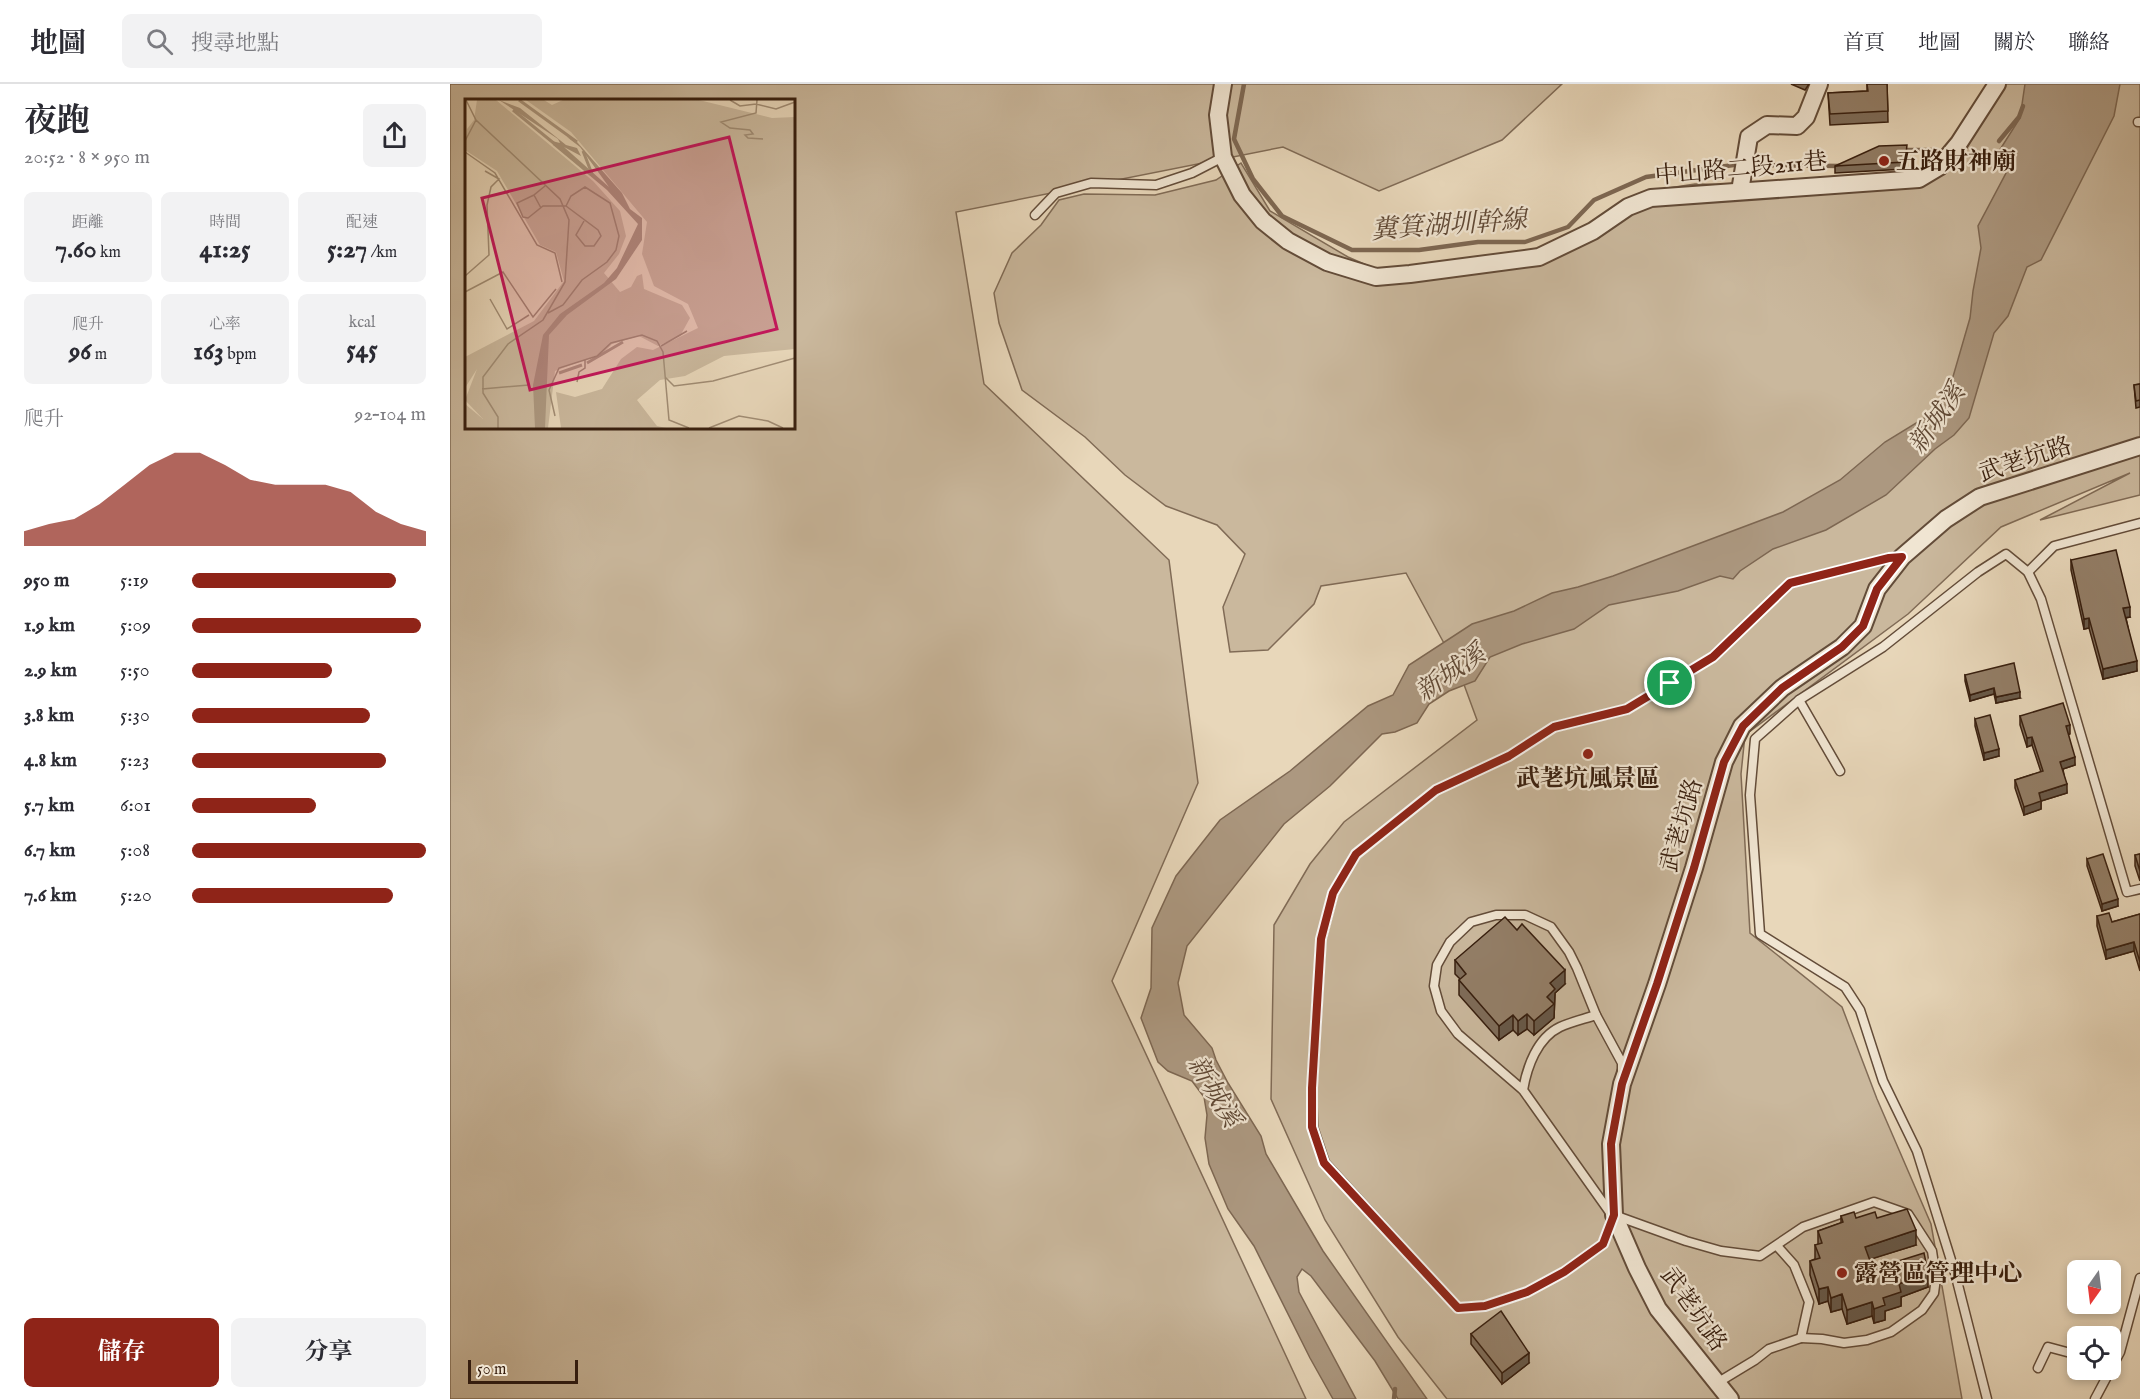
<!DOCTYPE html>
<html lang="zh-TW">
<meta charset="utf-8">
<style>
:root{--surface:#fff;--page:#f2f2f3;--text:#2b2b33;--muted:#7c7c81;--line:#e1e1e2;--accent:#8f2418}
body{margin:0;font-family:"IM FELL English","Noto Serif TC",serif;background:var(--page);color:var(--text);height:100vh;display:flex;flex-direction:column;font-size:22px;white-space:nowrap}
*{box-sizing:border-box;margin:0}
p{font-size:20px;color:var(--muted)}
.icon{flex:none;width:33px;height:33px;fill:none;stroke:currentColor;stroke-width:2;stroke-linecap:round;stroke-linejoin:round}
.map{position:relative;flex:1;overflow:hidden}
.side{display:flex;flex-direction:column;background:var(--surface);width:450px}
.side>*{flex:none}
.needle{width:39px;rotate:194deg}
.controls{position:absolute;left:1617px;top:1176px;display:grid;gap:12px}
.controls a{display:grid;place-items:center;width:54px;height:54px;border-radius:9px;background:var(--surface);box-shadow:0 3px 9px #0003;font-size:30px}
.scale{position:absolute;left:18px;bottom:15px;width:110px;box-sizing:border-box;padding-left:6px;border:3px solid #371e0e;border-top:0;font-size:16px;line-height:21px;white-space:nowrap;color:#371e0e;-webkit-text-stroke:4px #f0e5d2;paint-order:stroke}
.pin{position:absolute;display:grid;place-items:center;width:51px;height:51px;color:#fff;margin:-26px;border:3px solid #fff;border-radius:50%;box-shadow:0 2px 6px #0007}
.round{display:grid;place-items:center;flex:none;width:63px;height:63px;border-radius:9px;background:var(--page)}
.summary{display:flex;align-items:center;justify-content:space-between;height:102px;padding:0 24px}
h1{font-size:33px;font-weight:700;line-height:45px}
.metrics{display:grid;grid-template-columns:repeat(3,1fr);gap:9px;height:102px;padding:6px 24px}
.metrics div{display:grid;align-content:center;border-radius:9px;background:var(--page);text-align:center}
.metrics b{font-size:26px;font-weight:700}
.metrics small{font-size:16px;font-weight:400}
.metrics p{font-size:16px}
.chart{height:168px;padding:12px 24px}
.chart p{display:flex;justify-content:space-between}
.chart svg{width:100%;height:108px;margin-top:6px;fill:var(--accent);opacity:.7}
.primary-button{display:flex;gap:12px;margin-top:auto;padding:12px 24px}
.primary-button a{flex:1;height:69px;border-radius:9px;background:var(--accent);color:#fff;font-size:24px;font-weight:700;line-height:69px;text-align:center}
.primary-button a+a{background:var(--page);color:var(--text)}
ul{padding:0 24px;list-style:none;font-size:20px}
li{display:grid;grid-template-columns:96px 72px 1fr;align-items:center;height:45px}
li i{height:15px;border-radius:8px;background:var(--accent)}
header{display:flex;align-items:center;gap:36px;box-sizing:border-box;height:84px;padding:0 30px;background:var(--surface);border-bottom:2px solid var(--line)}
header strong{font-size:28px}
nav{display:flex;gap:33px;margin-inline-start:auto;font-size:21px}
.search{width:420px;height:54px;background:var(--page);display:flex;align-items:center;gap:15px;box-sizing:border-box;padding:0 21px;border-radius:9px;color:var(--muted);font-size:22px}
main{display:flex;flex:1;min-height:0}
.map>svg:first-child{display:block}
.green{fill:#cab89d;stroke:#806b56;stroke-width:1.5;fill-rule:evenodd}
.water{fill:#ac9880;stroke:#7d6752;stroke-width:1.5}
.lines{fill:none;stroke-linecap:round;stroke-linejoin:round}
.stream{stroke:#7d6752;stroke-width:4.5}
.lane-casing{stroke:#634c39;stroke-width:11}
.street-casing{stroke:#634c39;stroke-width:20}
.lane{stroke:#f0e5d2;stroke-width:8}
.street{stroke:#f0e5d2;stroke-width:16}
.wall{fill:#7e6c59;stroke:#371e0e;stroke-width:1.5}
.shaded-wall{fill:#675848;stroke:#371e0e;stroke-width:1.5}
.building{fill:#937e67;stroke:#371e0e;stroke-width:1.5}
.route-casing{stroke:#fff;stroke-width:12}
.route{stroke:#8f2418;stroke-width:8}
.poi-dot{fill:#8f2418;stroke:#f0e5d2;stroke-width:2}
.labels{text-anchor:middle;stroke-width:4.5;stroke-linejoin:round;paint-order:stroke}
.poi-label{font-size:24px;font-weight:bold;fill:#371e0e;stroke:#f0e5d2;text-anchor:start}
.street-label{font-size:24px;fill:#371e0e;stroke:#f0e5d2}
.water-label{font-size:26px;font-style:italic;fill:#604936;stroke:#f0e5d2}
.inset-river{fill:none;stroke:#ac9880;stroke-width:3}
.inset-road{fill:none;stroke:#a18d75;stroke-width:1.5}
.view{fill:#c2185b;fill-opacity:0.15;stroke:#c2185b;stroke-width:3}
.inset-edge{fill:none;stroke:#371e0e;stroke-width:3}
</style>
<header>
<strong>地圖</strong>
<div class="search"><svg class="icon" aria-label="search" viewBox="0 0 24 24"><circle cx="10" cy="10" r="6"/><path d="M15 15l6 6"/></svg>搜尋地點</div>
<nav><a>首頁</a><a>地圖</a><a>關於</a><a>聯絡</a></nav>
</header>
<main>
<section class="side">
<div class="summary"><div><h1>夜跑</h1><p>20:52 · 8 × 950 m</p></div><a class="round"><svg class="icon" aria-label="share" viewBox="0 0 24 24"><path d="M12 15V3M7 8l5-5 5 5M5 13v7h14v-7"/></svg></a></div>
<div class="metrics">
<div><p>距離</p><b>7.60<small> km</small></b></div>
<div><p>時間</p><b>41:25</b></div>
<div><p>配速</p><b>5:27<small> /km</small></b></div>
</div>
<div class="metrics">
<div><p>爬升</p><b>96<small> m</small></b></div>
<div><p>心率</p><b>163<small> bpm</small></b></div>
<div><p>kcal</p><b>545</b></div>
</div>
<div class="chart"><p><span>爬升</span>92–104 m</p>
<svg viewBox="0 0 160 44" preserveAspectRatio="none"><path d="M0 44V38L10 35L20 33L30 27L40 19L50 11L60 6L70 6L80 11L90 17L100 19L110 19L120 19L130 22L140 30L150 35L160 38V44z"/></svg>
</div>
<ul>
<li><b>950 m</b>5:19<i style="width:87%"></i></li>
<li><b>1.9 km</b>5:09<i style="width:98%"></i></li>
<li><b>2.9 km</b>5:50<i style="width:60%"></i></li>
<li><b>3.8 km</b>5:30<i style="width:76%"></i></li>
<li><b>4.8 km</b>5:23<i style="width:83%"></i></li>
<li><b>5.7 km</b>6:01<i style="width:53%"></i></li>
<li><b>6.7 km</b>5:08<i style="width:100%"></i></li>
<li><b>7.6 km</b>5:20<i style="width:86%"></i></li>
</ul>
<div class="primary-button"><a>儲存</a><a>分享</a></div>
</section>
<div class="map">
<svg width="1690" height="1315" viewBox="0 0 1690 1315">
<rect width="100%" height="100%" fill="#e8d7ba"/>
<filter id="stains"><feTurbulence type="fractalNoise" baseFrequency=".00333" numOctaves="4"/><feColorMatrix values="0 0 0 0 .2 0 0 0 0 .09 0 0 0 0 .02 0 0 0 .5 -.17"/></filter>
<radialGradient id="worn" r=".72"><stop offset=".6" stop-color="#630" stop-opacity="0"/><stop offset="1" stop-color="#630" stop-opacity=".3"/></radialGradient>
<g class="green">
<path d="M 0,0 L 1112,0 L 1052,56 L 929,107 L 833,63 L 506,128 L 534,300 L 719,476 L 748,699 L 662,897 L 856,1315 L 0,1315 ZM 16,16 L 344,16 L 344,344 L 16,344 Z"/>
<polygon points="1544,0 1690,0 1690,411 1590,436 1680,389 1551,443 1458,530 1295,651 1291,690 1300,849 1392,923 1427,1015 1481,1140 1512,1315 997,1315 948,1253 875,1136 821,1015 824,841 860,780 894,738 1027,636 1009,587 956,489 871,502 864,520 818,566 780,568 773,523 795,470 767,441 716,422 675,391 635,353 572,306 549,239 544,209 562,169 591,141 609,116 634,110 705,111 766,96 791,79 820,127 898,173 930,187 1088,166 1121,155 1162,124 1199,107 1245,100 1302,101 1501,83"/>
</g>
<polygon class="water" points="1575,0 1670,0 1664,32 1591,176 1577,183 1558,232 1544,249 1519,334 1504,351 1485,365 1436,411 1376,446 1323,465 1290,487 1283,495 1270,492 1228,507 1159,521 1124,545 1072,560 1040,573 1025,597 999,607 979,620 967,639 945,648 932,650 880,702 834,740 737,862 728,899 734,931 762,964 766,976 778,999 811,1052 816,1070 873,1167 977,1315 948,1315 925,1277 861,1192 852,1185 847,1193 849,1208 906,1315 883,1315 860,1274 804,1162 778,1125 759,1080 755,1054 757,1031 754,1013 742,997 718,987 708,978 691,934 701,904 702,844 726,792 770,736 840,687 918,622 943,611 959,581 1022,540 1064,527 1102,509 1128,503 1163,492 1333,428 1390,396 1435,358 1481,330 1500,303 1520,234 1523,207 1531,164 1528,142 1556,89 1544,75 1570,34"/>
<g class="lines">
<g class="stream">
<polyline points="794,0 784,55 803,95 832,132 902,166 969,166 1028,158 1075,158 1118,143 1144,116 1196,93 1291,80"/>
<polyline points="1549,57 1569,33 1573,22"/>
<polyline points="1452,66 1482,66"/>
<polyline points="1299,81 1390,82"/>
<polyline points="944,1315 945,1305"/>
</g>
<defs>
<g id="lane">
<polyline points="1688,38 1690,38"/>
<polyline points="585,131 606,109 641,99 706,101 742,89 773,73"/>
<polyline points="1578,488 1604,462 1690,439"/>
<polyline points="1349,616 1390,687"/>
<polyline points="1146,931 1172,979 1172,988"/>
<path d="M 1073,1006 C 1077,983 1087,954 1110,943 C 1121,938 1134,935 1146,931 L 1127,884 L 1119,868 L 1101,843 L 1075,831 L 1046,831 L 1021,838 L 1000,858 L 987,881 L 984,902 L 991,927 L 1008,950 L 1073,1006 L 1161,1130"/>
<polyline points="1351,1254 1372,1255 1394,1259 1417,1256 1441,1248 1458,1236 1472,1226 1484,1209 1486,1194 1482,1167 1458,1130 1424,1118 1353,1143 1310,1172 1271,1167 1236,1157 1164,1131 1153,1160 1114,1188 1077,1208 1035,1222 1008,1224 875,1079 863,1043 862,1004 871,856 883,809 906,770 986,706 1059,672 1104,643 1177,625 1263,573 1340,499 1439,474 1452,473"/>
<polyline points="1588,1284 1598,1263 1628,1271"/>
<polyline points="1267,1299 1305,1276 1319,1265 1351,1254 1359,1218 1344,1181 1327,1162"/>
<polyline points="1537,1315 1505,1189 1467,1067 1433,997 1410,926 1395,903 1310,850 1300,711 1305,655 1349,616 1433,563 1528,488 1556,470 1578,488 1591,515 1677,808 1690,805"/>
<polyline points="1645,1315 1670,1268 1690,1194"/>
</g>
<g id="street">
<polyline points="773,0 768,31 773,73 792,111 813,137 838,157 877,178 926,193 960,190 1089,173 1143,147 1178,123 1201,114 1469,95 1489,83 1509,59 1547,0"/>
<polyline points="1290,107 1299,53 1317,41 1347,42 1356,33 1369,0"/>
<polyline points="1280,1315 1208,1225 1187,1184 1164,1131 1161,1060 1172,1000 1207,900 1244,784 1274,678 1292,642 1332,604 1392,563 1413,542 1427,505 1452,473 1496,435 1530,413 1690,362"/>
</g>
</defs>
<use href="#lane" class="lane-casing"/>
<use href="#street" class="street-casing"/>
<use href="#lane" class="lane"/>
<use href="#street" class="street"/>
</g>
<g class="wall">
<polygon points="1341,0 1359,0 1355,6"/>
<polygon points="1417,0 1437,0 1438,38 1380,41 1378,9 1417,7"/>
<polygon points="1457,68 1455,85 1385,89 1385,82"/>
<polygon points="1690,300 1690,323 1686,324 1684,301"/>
<polygon points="1621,476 1680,533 1676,534 1687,587 1653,595 1639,544 1634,545 1621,486"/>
<polygon points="1515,591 1570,614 1546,619 1544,610 1520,617 1515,597"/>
<polygon points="1570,632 1620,650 1618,650 1625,681 1613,685 1617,709 1591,717 1591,725 1574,731 1565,704 1565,696 1591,688 1582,661 1577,663 1570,641"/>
<polygon points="1525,635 1549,672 1534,676 1525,642"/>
<polygon points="1690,770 1690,797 1685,782 1685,771"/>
<polygon points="1637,775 1668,822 1652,827 1637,782"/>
<polygon points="1690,830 1690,887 1684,867 1656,875 1647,842 1647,832 1662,838"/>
<polygon points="1005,876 1115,900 1105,909 1104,934 1084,951 1077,945 1068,951 1063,946 1049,956 1009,911 1009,896 1010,895 1005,890"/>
<polygon points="1391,1132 1406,1134 1427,1134 1466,1161 1420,1175 1423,1185 1478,1203 1451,1213 1451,1222 1435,1227 1435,1236 1424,1239 1422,1232 1397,1240 1392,1225 1381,1228 1378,1217 1369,1220 1360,1191 1360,1177 1365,1175 1365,1161 1368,1161 1368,1147 1391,1139"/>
<polygon points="1021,1250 1079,1279 1052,1300 1021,1260"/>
</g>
<g class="shaded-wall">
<polygon points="1680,523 1680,533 1673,534 1673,524"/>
<polygon points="1639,534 1639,544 1634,545 1634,535"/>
<polygon points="1687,577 1687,587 1653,595 1653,585"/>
<polygon points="1544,604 1544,610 1520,617 1520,611"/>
<polygon points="1570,608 1570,614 1546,619 1546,613"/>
<polygon points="1620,641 1620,650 1616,651 1616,642"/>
<polygon points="1582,653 1582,661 1577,663 1577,654"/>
<polygon points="1549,665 1549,672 1534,676 1534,669"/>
<polygon points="1625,673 1625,681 1610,686 1610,678"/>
<polygon points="1617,700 1617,709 1591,717 1591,725 1574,731 1574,723 1589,709"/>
<polygon points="1668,815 1668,822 1652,827 1652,820"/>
<polygon points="1684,858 1684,867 1656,875 1656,866"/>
<polygon points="1115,886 1115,900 1105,909 1104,934 1084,951 1084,937 1097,913 1100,899"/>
<polygon points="1077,930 1077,945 1068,951 1068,937"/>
<polygon points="1063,931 1063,946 1049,956 1049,942"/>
<polygon points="1466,1146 1466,1161 1415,1177 1415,1163"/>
<polygon points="1478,1188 1478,1203 1451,1213 1451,1222 1435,1227 1435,1236 1424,1239 1424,1225 1433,1214 1449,1200"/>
<polygon points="1378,1203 1378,1217 1369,1220 1369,1205"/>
<polygon points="1392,1210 1392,1225 1381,1228 1381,1214"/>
<polygon points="1422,1218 1422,1232 1397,1240 1397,1226"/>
<polygon points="1079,1269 1079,1279 1052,1300 1052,1289"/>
</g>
<g class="building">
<polygon points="1417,0 1437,0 1438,27 1380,30 1378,9 1418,7"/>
<polygon points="1457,61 1455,78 1385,82 1429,62"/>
<polygon points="1690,300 1690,316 1686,317 1684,301"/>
<polygon points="1666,466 1680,523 1673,524 1687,577 1653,585 1639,534 1634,535 1621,476"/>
<polygon points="1564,579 1570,608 1546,613 1544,604 1520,611 1515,591"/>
<polygon points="1613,619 1620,641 1616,642 1625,673 1610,678 1617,700 1589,709 1591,717 1574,723 1565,696 1593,687 1582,653 1577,654 1570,632"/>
<polygon points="1540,631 1549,665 1534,669 1525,635"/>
<polygon points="1653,770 1668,815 1652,820 1637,775"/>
<polygon points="1690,770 1690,787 1685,771"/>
<polygon points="1659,829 1662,838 1690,830 1690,878 1684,858 1656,866 1647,832"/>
<polygon points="1055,833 1067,846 1072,840 1115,886 1100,899 1105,905 1097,913 1104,920 1084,937 1077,930 1068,937 1063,931 1049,942 1009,896 1016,890 1005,876"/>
<polygon points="1457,1125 1466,1146 1415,1163 1423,1185 1474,1169 1478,1188 1449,1200 1451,1208 1433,1214 1435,1221 1424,1225 1422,1218 1397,1226 1392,1210 1381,1214 1378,1203 1369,1205 1360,1177 1370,1174 1365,1161 1372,1159 1368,1147 1393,1138 1391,1132 1404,1128 1406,1134 1425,1128 1427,1134"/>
<polygon points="1051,1227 1079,1269 1052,1289 1021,1250"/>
</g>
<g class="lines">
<defs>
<polygon id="route" points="1452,473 1427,505 1413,542 1392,563 1332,604 1293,642 1274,678 1244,784 1207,900 1172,1000 1161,1060 1164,1131 1153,1160 1114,1188 1077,1208 1035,1222 1008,1224 874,1079 862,1043 862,1004 871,855 883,809 906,770 986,706 1059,672 1104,643 1177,625 1263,573 1340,499 1439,474"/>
</defs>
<use href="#route" class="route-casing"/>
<use href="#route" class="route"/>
</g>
<g class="poi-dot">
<circle cx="1434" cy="77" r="6"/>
<circle cx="1138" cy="670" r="6"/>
<circle cx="1392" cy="1189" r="6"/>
</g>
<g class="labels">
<g class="poi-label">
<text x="1446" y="85">五路財神廟</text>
<text x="1138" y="702" text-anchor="middle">武荖坑風景區</text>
<text x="1404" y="1197">露營區管理中心</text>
</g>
<g class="street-label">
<text transform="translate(1291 84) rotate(-5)" y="8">中山路二段211巷</text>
<text transform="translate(1575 375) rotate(-18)" y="8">武荖坑路</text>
<text transform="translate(1231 741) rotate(-74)" y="8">武荖坑路</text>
<text transform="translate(1244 1225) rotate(55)" y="8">武荖坑路</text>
</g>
<g class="water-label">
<text transform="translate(999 140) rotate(-4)" y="9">糞箕湖圳幹線</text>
<text transform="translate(1486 334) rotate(-55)" y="9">新城溪</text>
<text transform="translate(1000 588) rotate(-35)" y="9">新城溪</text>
<text transform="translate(765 1007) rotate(59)" y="9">新城溪</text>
</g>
</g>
<g transform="translate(15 15)">
<rect width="330" height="330" fill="#e8d7ba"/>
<path d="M 12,1 L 31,1 L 128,82 L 155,112 L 161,137 L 154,155 L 139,174 L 155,193 L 166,188 L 172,177 L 177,175 L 179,190 L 217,206 L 225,219 L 215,237 L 193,247 L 174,237 L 147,245 L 138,254 L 90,272 L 83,329 L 0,329 L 0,305 L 18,320 L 0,301 L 12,270 L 0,289 L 0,258 L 69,222 L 99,182 L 91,153 L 75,146 L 32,72 L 0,51 L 2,30 L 9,21 ZM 61,1 L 79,1 L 87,6 L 98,1 L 234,1 L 307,19 L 330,18 L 330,250 L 259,257 L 220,277 L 195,281 L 172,301 L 192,327 L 201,329 L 96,329 L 91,293 L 110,298 L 137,290 L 156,260 L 172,248 L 188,251 L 233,229 L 223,205 L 189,187 L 177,155 L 182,123 L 106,33 Z" fill="#cab89d"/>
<path d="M 34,1 L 55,9 L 101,46 L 112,49 L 116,57 L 99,48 L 144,88 L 115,48 L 102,38 L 112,43 L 157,94 L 165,110 L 177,119 L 177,141 L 151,180 L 102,216 L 84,236 L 80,329 L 70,329 L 68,286 L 78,236 L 95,215 L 139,184 L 152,169 L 173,125 L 142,91 L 88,46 L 87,42 L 95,44 L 93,40 Z" fill="#ac9880"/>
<path class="inset-river" d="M 54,1 L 112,43M 48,11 L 91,46M 118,52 L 127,75M 122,264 L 158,243M 94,274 L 117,266"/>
<path class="inset-road" d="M 1,1 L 11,21 L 95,100 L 104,121 L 100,183 L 78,221 L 43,245 L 18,278 L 18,294 L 33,318 L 33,329M 265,1 L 275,7 L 291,5 L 311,10 L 330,3M 292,1 L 291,14 L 256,23 L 265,29 L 285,31 L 288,35 L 280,36 L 283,39 L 298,40M 0,42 L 11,21M 0,53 L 30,74 L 72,146 L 90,154 L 97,183M 69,96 L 52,104 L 58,118 L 63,119 L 78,107 L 101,107 L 106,97 L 120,88 L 145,104 L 154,137 L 151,151 L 142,163 L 117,181 L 98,206 L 83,214M 101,107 L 133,131 L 136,137 L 129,147 L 120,147 L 111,136 L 119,122M 76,109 L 69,96 L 80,87M 0,177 L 24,156 L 22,106 L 26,88 L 34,80 L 20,72M 0,193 L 38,173 L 68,218 L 91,190M 25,200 L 42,230 L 64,216M 196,247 L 222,232M 200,278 L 209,287 L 248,282 L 330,259M 112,283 L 114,273 L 120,269 L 120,261M 17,290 L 64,286M 90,317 L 84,291 L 94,269 L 132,257 L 146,244 L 177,236 L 192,242 L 198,253 L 204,321 L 224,329M 244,329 L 274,317 L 303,322 L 318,329"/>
<path class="view" d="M 264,38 L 312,230 L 65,291 L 17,99 Z"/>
<rect width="330" height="330" class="inset-edge"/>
</g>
<rect width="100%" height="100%" filter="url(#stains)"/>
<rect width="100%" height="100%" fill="url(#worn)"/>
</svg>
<div class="controls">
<a><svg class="needle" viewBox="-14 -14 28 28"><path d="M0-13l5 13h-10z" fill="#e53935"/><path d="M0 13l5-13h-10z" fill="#7c7c81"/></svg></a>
<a><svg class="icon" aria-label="locate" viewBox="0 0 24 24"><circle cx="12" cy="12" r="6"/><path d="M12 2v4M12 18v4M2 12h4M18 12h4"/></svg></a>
</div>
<div class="scale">50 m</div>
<div class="pin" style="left:1220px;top:599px;background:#1e9e55"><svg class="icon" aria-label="arrive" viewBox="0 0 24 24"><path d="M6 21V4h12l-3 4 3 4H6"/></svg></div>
</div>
</main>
